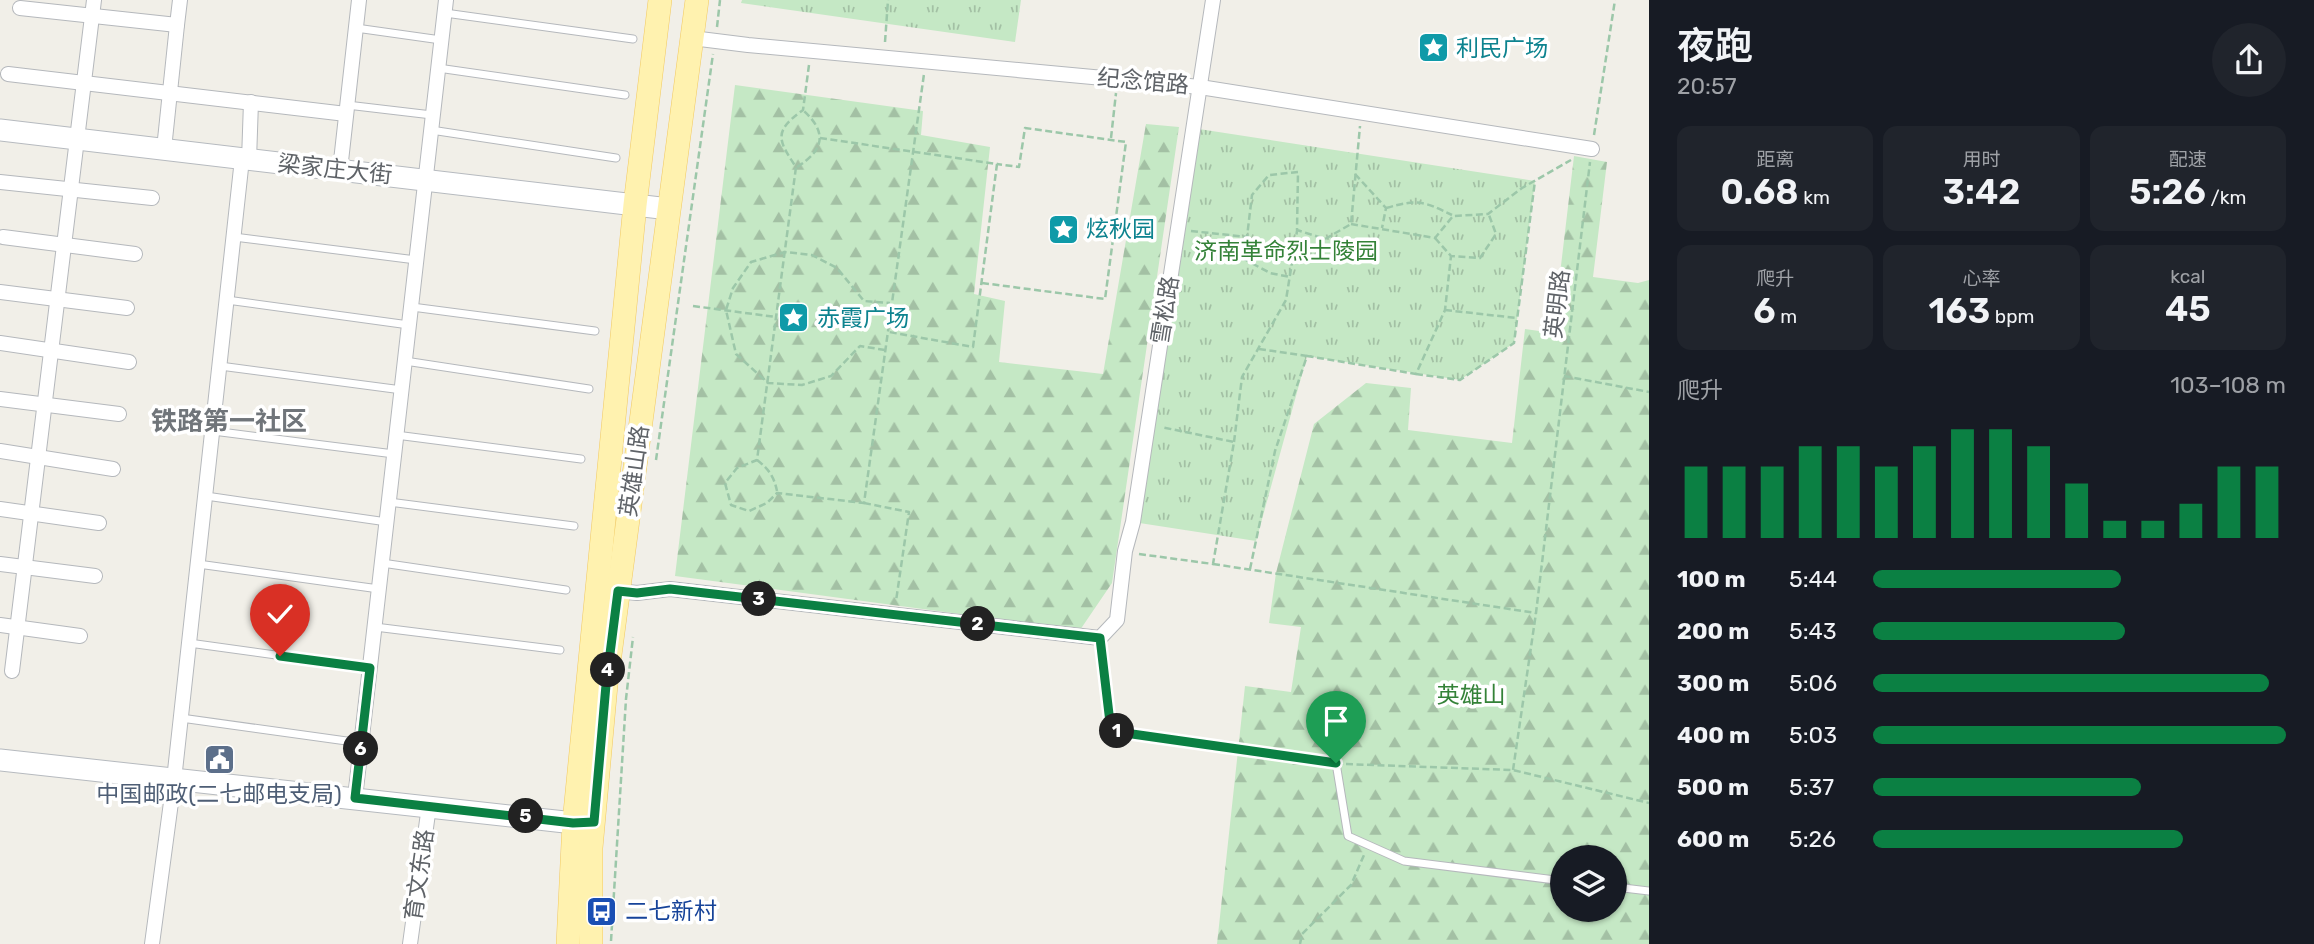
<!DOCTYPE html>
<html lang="zh">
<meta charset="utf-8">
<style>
:root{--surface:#171b24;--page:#20242c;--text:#f1f3f6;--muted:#9ea1a6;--accent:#0b8043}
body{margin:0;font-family:Rubik,"Noto Sans SC",sans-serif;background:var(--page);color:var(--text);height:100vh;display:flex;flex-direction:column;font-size:26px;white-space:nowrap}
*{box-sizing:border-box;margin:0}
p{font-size:23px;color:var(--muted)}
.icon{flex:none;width:38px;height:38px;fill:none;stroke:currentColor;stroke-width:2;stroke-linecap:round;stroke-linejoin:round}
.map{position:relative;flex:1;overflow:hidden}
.side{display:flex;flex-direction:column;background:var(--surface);width:665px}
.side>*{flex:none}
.fabs{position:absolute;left:1550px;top:845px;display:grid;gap:14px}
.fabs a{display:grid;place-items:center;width:77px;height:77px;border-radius:50%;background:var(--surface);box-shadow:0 2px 5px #0004;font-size:35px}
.pin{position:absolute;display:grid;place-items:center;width:60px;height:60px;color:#fff;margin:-72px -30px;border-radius:50% 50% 50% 0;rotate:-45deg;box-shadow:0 0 7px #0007}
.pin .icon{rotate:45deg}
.km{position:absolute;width:35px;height:35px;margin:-18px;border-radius:50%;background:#222;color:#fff;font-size:19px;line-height:35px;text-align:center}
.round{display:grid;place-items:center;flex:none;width:74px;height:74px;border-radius:37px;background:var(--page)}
.summary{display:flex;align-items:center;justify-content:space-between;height:119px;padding:0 28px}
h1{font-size:38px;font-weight:600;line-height:52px}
.metrics{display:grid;grid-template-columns:repeat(3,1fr);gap:10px;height:119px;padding:7px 28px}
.metrics div{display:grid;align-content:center;border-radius:14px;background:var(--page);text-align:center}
.metrics b{font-size:35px;font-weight:600}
.metrics small{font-size:19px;font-weight:400}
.metrics p{font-size:19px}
.chart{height:196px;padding:14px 28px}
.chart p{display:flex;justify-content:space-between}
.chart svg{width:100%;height:126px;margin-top:7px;stroke:var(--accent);stroke-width:6}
ul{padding:0 28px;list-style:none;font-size:23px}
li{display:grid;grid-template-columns:112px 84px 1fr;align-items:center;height:52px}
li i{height:18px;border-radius:9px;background:var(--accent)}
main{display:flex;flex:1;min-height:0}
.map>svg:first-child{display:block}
.forest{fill:url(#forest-firs);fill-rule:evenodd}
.park{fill:url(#park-tufts)}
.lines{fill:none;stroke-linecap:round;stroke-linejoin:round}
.lane-casing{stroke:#b5b8bc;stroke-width:9}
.street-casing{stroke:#b5b8bc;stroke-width:16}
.secondary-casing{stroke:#b6babf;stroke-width:23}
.primary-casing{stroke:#f2c960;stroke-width:24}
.path{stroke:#9cc7a9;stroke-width:2.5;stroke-dasharray:7 3.5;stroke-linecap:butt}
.lane{stroke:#fff;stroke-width:7}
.street{stroke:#fff;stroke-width:14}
.secondary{stroke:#fff;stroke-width:21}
.primary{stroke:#fff2af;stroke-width:23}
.route-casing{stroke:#fff;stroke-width:14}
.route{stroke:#0b8043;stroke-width:9}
.labels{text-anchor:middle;stroke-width:7;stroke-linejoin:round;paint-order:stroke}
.culture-label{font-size:23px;fill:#0d838f;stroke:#fff;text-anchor:start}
.street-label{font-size:23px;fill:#5f6368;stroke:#fff}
.park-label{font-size:23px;fill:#348238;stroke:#fff}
.service-label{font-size:23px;fill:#4e5e75;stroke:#fff}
.transit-label{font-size:23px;fill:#164399;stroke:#fff;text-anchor:start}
.quarter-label{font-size:26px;font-weight:bold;fill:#70757a;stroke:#fff}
</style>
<main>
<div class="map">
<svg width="1649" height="944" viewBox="0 0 1649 944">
<defs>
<pattern id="forest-firs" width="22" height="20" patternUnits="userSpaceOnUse" patternTransform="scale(1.75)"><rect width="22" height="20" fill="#c5e8c5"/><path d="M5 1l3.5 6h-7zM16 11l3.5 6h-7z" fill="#a3c0a4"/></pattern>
<pattern id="park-tufts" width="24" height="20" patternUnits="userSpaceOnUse" patternTransform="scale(1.75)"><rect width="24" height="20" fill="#c5e8c5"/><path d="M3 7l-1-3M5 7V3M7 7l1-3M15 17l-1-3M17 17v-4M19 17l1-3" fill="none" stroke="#a3c0a4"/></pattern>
</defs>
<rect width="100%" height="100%" fill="#f1efe8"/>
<g class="forest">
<polygon points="735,85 923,111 921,135 990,147 974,294 1005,301 999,362 1103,374 1146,124 1179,127 1112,583 1080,630 675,576"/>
<path d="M 1574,156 L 1607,162 L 1593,277 L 1638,283 L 1649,280 L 1649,944 L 1217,944 L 1245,686 L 1291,692 L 1301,627 L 1269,623 L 1276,573 L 1314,424 L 1366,383 L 1411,388 L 1408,430 L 1512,443 L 1525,329 L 1553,333 ZM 1563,858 L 1615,858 L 1615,910 L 1563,910 Z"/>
</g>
<g class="park">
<polygon points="742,0 1021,0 1015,42 741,3"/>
<polygon points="1199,129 1535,181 1514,343 1460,380 1307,356 1256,541 1133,522"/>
</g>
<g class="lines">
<defs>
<g id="lane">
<polyline points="445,13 633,39"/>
<polyline points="356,28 441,40"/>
<polyline points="438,68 625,95"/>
<polyline points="347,105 432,115"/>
<polyline points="431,130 616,158"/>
<polyline points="234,237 416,260"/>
<polyline points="227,300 409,325"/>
<polyline points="412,307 595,331"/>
<polyline points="405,361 589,389"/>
<polyline points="220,366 402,390"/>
<polyline points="213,431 394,454"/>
<polyline points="396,435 581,459"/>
<polyline points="206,496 387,522"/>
<polyline points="389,502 574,526"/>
<polyline points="382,563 566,590"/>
<polyline points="198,564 379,589"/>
<polyline points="375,627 560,650"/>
<polyline points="1100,638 1111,731 1336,763 1348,836 1404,861 1563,881"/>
<polyline points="189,643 370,668"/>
<polyline points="181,718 361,743"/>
<polyline points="1615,887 1649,891"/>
</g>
<g id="street">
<polyline points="20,8 177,25 180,0"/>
<polyline points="692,38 748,45 1200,87 1592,149"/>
<polyline points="8,74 346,114"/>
<polyline points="164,149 177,25"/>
<polyline points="249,160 251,102"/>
<polyline points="340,170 359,0"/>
<polyline points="0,182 152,198"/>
<polyline points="3,237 135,254"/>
<polyline points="0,292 127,308"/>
<polyline points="0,343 129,362"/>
<polyline points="0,399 119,414"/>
<polyline points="0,451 113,469"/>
<polyline points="0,509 99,523"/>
<polyline points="0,564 95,576"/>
<polyline points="618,591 637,593 670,589 1100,638 1117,620 1125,551 1133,522 1213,0"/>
<polyline points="0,625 80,636"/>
<polyline points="12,671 94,0"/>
<polyline points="355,798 446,0"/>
<polyline points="152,944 174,780 242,159"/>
<polyline points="410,944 429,806"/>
</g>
<g id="secondary">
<polyline points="0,130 669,209"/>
<polyline points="0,760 574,823 589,822"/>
</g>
<g id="primary">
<polyline points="568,944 574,823 635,205 660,0"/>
<polyline points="591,944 591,848 606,685 697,0"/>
</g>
</defs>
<use href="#lane" class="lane-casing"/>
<use href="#street" class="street-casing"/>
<use href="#secondary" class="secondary-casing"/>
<use href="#primary" class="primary-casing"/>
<g class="path">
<polyline points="717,27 720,0"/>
<polyline points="885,42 888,0"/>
<path d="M 809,65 L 803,110 C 774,131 777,139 796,167 L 757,460 L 737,468 L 725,483 L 731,505 L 749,511 L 767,503 L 777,493 L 864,503 L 924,74"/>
<polyline points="1594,135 1615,0"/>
<polyline points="820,138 997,164 973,347 889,332"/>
<polyline points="1111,138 1116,93"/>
<path d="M 797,167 C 824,150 828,133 803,110"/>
<polyline points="1355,174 1386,208 1382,228"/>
<path d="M 1386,208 C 1418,199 1423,201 1452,215"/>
<polyline points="1351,224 1435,238 1453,216 1488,214 1522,188 1571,160"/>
<polyline points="1191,231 1247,237 1252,195 1269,175 1298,172 1297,230 1325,239 1351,224 1360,126"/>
<polyline points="1247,237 1244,259 1270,273 1290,277"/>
<polyline points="1435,238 1451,256 1480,258 1496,234 1489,215"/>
<polyline points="982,283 1105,299 1126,142 1025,128 1019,167 997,164"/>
<polyline points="693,306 776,317"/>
<polyline points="1445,310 1517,318"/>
<polyline points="1259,349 1307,356"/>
<polyline points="885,350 860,346 831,376 802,385 768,383 736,354 726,310 733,288 751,262 785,252 812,255 837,268 864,301 890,303"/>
<polyline points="1416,374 1460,380 1514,343 1535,181"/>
<polyline points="1564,376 1649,392"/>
<polyline points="1234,442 1242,377 1286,300 1297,231"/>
<polyline points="656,460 713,54"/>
<path d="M 757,460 C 769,469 774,477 777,491"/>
<polyline points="864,503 909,512 896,601"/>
<polyline points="1139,554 1213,564 1234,442 1161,427"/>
<polyline points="1213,564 1536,613"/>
<polyline points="1250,569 1275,451 1307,356 1416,374 1445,310 1451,256"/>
<polyline points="1346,764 1513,770 1649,803"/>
<polyline points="1513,770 1536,613 1590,162"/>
<polyline points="611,941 626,699 633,637"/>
<polyline points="1300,944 1302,934 1351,885 1364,855"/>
</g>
<use href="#lane" class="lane"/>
<use href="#street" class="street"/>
<use href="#secondary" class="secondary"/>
<use href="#primary" class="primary"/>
</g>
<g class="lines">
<defs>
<polyline id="route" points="280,656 370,668 355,798 573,823 594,822 606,685 618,591 637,593 670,589 1100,638 1111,731 1336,763"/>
</defs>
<use href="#route" class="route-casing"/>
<use href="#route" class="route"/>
</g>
<defs>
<symbol id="sight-square" viewBox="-11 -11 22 22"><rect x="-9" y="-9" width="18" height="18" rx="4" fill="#0f9aa8" stroke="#fff"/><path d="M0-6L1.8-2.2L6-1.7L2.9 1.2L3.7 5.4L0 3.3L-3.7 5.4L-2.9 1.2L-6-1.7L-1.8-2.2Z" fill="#fff"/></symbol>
<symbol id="civic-square" viewBox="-11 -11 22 22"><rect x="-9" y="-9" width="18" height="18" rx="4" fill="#5c6f8a" stroke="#fff"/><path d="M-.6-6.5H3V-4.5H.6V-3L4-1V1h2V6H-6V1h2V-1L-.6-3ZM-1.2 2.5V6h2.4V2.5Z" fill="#fff"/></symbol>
<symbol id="bus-square" viewBox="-11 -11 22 22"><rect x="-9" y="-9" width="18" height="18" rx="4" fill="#1a4fb4" stroke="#fff"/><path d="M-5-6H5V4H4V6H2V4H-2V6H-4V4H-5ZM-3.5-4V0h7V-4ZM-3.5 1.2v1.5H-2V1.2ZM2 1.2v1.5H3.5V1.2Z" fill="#fff"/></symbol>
</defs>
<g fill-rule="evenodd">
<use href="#sight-square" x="1416" y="30" width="35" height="35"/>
<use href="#sight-square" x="1046" y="212" width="35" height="35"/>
<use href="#sight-square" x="776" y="300" width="35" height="35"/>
<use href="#civic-square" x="202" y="742" width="35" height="35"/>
<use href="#bus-square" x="584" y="894" width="35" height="35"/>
</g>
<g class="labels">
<g class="culture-label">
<text x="1456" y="56">利民广场</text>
<text x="1086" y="237">炫秋园</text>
<text x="817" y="326">赤霞广场</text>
</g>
<g class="street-label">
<text transform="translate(1143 81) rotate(5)" y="8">纪念馆路</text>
<text transform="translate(335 169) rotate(6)" y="8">梁家庄大街</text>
<text transform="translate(1557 304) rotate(-83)" y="8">英明路</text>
<text transform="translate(1165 310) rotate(-81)" y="8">雪松路</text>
<text transform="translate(634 471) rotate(-82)" y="8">英雄山路</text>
<text transform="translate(419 875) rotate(-82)" y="8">育文东路</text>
</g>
<g class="park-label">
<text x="1286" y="259">济南革命烈士陵园</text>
<text x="1471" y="703">英雄山</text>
</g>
<g class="service-label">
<text x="219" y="802">中国邮政(二七邮电支局)</text>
</g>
<g class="transit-label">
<text x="625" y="919">二七新村</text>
</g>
<g class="quarter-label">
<text x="229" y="430">铁路第一社区</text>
</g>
</g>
</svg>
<div class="fabs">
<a><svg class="icon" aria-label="layers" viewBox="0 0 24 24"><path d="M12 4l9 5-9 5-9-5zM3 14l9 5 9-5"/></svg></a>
</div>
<div class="pin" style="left:1336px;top:763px;background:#1e9e55"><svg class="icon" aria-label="arrive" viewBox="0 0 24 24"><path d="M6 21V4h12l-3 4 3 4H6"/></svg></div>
<div class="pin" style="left:280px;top:656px;background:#d93025"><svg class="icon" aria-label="check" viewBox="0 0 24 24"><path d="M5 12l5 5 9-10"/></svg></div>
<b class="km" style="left:1117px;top:731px">1</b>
<b class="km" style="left:978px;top:624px">2</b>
<b class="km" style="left:759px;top:599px">3</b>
<b class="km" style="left:608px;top:670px">4</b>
<b class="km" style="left:526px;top:816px">5</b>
<b class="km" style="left:361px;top:749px">6</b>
</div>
<section class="side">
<div class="summary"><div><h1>夜跑</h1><p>20:57</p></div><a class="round"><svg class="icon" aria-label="share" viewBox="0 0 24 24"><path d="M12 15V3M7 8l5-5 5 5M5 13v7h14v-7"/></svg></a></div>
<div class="metrics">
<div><p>距离</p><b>0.68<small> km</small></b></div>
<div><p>用时</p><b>3:42</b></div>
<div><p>配速</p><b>5:26<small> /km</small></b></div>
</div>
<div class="metrics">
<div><p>爬升</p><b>6<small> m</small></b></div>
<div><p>心率</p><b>163<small> bpm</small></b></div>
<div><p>kcal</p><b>45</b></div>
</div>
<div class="chart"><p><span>爬升</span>103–108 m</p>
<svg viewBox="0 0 160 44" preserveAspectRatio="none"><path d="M5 44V19M15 44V19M25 44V19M35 44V12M45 44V12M55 44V19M65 44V12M75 44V6M85 44V6M95 44V12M105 44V25M115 44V38M125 44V38M135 44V32M145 44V19M155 44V19"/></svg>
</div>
<ul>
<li><b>100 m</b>5:44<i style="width:60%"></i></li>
<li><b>200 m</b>5:43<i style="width:61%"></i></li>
<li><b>300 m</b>5:06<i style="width:96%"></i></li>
<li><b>400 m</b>5:03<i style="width:100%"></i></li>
<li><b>500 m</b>5:37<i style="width:65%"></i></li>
<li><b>600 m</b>5:26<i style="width:75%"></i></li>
</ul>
</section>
</main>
